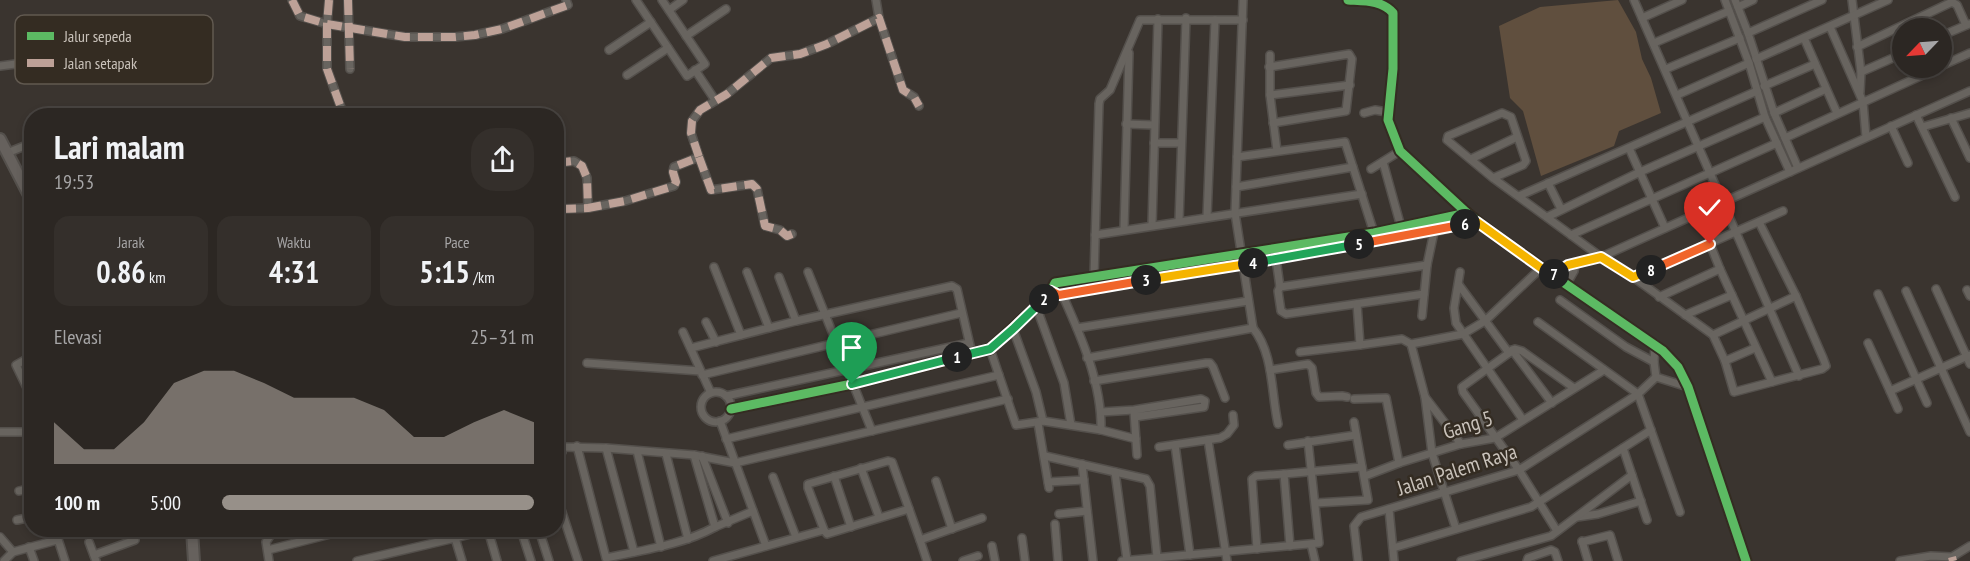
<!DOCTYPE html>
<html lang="id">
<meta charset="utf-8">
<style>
:root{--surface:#2c2723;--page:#342f2b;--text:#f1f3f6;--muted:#a6a5a6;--line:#484441;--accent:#979089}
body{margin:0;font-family:"PT Sans Narrow",sans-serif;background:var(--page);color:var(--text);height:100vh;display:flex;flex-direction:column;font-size:22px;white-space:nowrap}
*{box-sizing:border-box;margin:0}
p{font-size:20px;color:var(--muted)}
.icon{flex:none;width:33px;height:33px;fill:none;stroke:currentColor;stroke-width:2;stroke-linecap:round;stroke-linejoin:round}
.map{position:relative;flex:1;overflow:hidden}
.sheet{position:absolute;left:24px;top:108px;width:540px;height:429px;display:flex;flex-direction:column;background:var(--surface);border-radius:24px;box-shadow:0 3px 9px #0003,0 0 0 2px var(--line)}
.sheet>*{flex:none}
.needle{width:39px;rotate:245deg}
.fabs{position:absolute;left:1892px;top:18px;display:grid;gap:12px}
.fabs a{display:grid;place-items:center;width:60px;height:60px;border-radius:50%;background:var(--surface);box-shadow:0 3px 9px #0003,0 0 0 2px var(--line);font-size:30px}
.pin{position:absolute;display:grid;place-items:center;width:51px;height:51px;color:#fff;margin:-62px -26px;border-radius:50% 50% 50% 0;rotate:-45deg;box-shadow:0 0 6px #0007}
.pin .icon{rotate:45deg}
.km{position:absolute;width:30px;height:30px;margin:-15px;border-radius:50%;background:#222;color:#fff;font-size:16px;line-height:30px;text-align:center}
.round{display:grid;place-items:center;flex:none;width:63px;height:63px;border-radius:24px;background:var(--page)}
.headline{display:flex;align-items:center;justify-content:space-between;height:102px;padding:0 30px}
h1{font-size:33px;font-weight:600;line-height:45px}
.metrics{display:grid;grid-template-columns:repeat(3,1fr);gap:9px;height:102px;padding:6px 30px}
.metrics div{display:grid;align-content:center;border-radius:15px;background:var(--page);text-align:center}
.metrics b{font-size:30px;font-weight:600}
.metrics small{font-size:16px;font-weight:400}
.metrics p{font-size:16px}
.chart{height:168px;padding:12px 30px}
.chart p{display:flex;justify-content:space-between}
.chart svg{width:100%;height:108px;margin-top:6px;fill:var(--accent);opacity:.7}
ul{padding:0 30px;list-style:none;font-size:20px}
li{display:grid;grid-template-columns:96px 72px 1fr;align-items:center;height:45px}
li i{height:15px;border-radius:8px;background:var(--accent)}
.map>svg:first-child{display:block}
.water{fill:#604f3e}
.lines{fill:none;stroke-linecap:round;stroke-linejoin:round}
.street-casing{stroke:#54504c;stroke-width:10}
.secondary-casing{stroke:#54504c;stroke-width:14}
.street{stroke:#68645f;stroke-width:7}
.secondary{stroke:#66615d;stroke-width:10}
.quiet{stroke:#bda197;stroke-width:8;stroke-dasharray:15 8;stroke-linecap:butt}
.cycleway-casing{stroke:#342c22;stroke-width:13}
.cycleway{stroke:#5cba63;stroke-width:9}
.split-1-casing{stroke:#fff;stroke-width:12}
.split-2-casing{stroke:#fff;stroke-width:12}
.split-3-casing{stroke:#fff;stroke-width:12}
.split-4-casing{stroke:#fff;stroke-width:12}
.split-5-casing{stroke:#fff;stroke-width:12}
.split-6-casing{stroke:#fff;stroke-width:12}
.split-7-casing{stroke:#fff;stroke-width:12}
.split-8-casing{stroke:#fff;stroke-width:12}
.split-9-casing{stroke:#fff;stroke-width:12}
.split-1{stroke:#22a559;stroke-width:8}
.split-2{stroke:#22a559;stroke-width:8}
.split-3{stroke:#f0652b;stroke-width:8}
.split-4{stroke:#f5b400;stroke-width:8}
.split-5{stroke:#22a559;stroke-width:8}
.split-6{stroke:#f0652b;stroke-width:8}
.split-7{stroke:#f5b400;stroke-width:8}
.split-8{stroke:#f5b400;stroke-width:8}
.split-9{stroke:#f0652b;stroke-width:8}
.labels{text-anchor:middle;stroke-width:5;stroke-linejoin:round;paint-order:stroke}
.street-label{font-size:21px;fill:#c9c2ba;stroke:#342c22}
.key{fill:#342c22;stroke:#615950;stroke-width:1.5}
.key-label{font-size:16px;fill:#c9c2ba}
</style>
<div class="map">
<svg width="1970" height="561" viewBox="0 0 1970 561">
<rect width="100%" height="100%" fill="#3a342f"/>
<polygon class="water" points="1618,0 1636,32 1642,59 1651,78 1661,113 1619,131 1614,146 1541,176 1523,111 1510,98 1499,26 1540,7"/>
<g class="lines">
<defs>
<g id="street">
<polyline points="292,0 300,16 327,24 405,37 455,37 475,35 502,29 568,5 566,0"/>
<polyline points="329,0 327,24 327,69 344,116"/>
<polyline points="348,0 350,69"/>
<polyline points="636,0 687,76 705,64 662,0"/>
<polyline points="876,0 879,18 903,90 914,97 919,106"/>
<path d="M 1348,0 C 1364,1 1382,0 1393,13 L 1393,69 L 1388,120 L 1400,151 L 1467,213 L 1499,238 L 1663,351 L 1678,367 L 1688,387 L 1746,561"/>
<polyline points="1634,0 1799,376"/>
<polyline points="1725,0 1749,63 1765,117 1790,172"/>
<polyline points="1735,0 1748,33 1774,113 1798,168"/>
<polyline points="1852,0 1861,72 1860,92"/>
<polyline points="1738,7 1753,0"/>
<polyline points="669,10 683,0"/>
<polyline points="1642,18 1682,0"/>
<polyline points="1830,27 1863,102 1866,137"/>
<polyline points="1748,33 1822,0"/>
<polyline points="686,36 726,9"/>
<polyline points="1941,36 1969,24"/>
<polyline points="1804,38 1837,113"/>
<polyline points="1654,43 1729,11"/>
<polyline points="1857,47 1952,2 1957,5 1966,25"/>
<polyline points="609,50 651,22"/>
<polyline points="1270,55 1270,95 1277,151"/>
<polyline points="1756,59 1888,0"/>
<polyline points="0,66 38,61"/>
<polyline points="1941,66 1970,53"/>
<polyline points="1269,67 1349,54 1352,59 1346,111 1273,123"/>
<polyline points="1666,69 1740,38"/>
<polyline points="695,70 715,100"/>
<polyline points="1861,72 1902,54"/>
<polyline points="627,75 668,48"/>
<polyline points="1764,86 1815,64"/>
<polyline points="1270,95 1350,85"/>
<polyline points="1677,95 1749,63"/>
<polyline points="1364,113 1375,110 1387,112"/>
<polyline points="1774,113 1826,89"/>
<polyline points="1916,115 1955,197"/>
<polyline points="96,116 111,112"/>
<polyline points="1951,118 1970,158"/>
<polyline points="1126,124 1154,125"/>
<polyline points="1891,126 1908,163"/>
<polyline points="1922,127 1970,113"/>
<polyline points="1785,138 1938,68"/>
<polyline points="1154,143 1181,143"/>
<polyline points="1629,148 1665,228"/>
<polyline points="7,153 32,143"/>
<polyline points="699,157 711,190 752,184 757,189 765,226 780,230 787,236 792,234"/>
<polyline points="1237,157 1345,142 1374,233"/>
<polyline points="1471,159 1517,137"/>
<polyline points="1383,162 1401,227"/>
<polyline points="556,163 574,161 582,166 587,178 588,208 625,201 674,186 676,182 673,172 674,167 699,157 691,133 692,121 700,110 727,94 771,58 800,54 827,44 879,18"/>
<polyline points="1371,169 1400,151"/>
<polyline points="1493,178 1523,165 1526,161 1511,117 1502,113 1448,136 1447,140 1493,178 1601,257 1633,277 1713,335 1725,361 1734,392 1772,382"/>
<polyline points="1548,183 1561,209"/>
<polyline points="1236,187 1353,167"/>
<polyline points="1519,196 1757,91"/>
<polyline points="561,209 588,208"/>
<polyline points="1207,217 1215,20"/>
<polyline points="1547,217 1640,172 1765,117"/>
<polyline points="1179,221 1186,18"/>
<polyline points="1152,225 1158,19"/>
<polyline points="1124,229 1129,53"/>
<polyline points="1095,235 1362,194"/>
<polyline points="1571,235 1777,143"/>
<polyline points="1710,244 1720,269 1772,382 1822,369 1826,366 1823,358 1796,296 1759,222"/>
<polyline points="1276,259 1280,287"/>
<polyline points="714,267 741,335"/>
<polyline points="747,272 769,328"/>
<polyline points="808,272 872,431"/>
<polyline points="1460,272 1454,308 1456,323 1523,420"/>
<polyline points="1552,276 1568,265 1601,257 1970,91"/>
<polyline points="779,277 796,321"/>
<polyline points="1633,277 1783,211"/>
<polyline points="1094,278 1099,104 1100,99 1110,90 1140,20 1243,20"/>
<polyline points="1459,285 1509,353"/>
<polyline points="1566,285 1574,271 1575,264"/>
<polyline points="1936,289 1970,364"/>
<polyline points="1967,290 1970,296"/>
<polyline points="1051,291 1062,294 1434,232 1477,222"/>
<polyline points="1906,291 1970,432"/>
<path d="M 1062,294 C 1081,336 1102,383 1101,430"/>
<polyline points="1424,294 1286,314 1281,311 1278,291 1280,287 1427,265"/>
<polyline points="1878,294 1927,403"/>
<polyline points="1659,297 1720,269"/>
<polyline points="1560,300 1626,347 1654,362"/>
<polyline points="1357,304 1360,345 1402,339 1411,344 1463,334 1485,321 1541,268"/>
<polyline points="1036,306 1064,383 1071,425"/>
<polyline points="1685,315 1732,295"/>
<polyline points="1422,316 1427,265 1434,232"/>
<polyline points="706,322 716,342"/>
<polyline points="1538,322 1638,394 1680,512"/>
<polyline points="1077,328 1248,301"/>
<path d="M 1253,328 C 1274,354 1271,393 1278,424"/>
<polyline points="1013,329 1036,392 1043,421"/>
<polyline points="683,332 711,393"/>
<polyline points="1713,335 1796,296"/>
<polyline points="1868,343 1890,391 1970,355"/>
<polyline points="1411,344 1425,397"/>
<polyline points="1655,344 1654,362 1656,377 1688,387"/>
<polyline points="691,348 796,321 952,286 957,289 972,354"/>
<polyline points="990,349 1016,425 1043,421 1101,430 1136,439"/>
<polyline points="1512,350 1552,403"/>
<polyline points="1300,352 1360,345"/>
<polyline points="32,356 16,365 32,398"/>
<polyline points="1087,358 1253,328 1235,213 1243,0"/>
<polyline points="1725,361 1755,348"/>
<polyline points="587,363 700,371"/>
<polyline points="1270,370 1308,364 1312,368 1316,393 1319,397 1342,396 1347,397"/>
<polyline points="702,375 961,313"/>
<polyline points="1094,381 1206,363 1210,363 1213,367 1225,398"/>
<polyline points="1890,391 1898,409"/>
<circle cx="716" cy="407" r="15"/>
<polyline points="726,396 969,343"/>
<polyline points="1354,399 1386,398 1399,463"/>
<polyline points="731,409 852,384 990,349 1039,304 1051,291 1055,283 1374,233 1467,213"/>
<polyline points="1101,412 1134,410 1201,399 1205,401 1204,407 1135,417"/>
<polyline points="1134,412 1137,455"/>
<polyline points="720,421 766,546"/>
<polyline points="1038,423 1049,488"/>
<polyline points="556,427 562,452 556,456"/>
<polyline points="0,432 32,432"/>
<polyline points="726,439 999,375"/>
<polyline points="1208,440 1227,561"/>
<polyline points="1175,445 1190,555"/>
<polyline points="1288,445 1356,435"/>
<path d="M 577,446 L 606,558 C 643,550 682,545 715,527 L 694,455"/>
<polyline points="561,447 606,448 694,455 735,463 1008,399"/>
<polyline points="1159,447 1220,438 1227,434 1234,425 1233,415"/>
<polyline points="606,448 634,552"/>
<polyline points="1623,448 1647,520"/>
<polyline points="637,451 661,547"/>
<polyline points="666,454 688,539"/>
<polyline points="702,456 728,523"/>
<polyline points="1045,456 1146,479 1150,486 1157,557"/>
<polyline points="1082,464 1093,561"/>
<polyline points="861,468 879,517"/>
<polyline points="1115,472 1127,560"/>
<polyline points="834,476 851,527"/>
<polyline points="1365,476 1399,463 1461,444 1495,438 1604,370"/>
<polyline points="773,477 796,537"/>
<polyline points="936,481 952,529"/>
<polyline points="1048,482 1084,480"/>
<polyline points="19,491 32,488"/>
<polyline points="556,494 578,561"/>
<polyline points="1316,503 1368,500 1354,422"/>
<polyline points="909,509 920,540 982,518"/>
<polyline points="1389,509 1394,561"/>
<polyline points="1059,514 1087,511"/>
<polyline points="1577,517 1598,514 1641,501"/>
<polyline points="17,520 32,517"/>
<polyline points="1055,524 1058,561"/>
<polyline points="715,527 753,511"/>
<polyline points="1456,529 1432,453 1425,397 1461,444"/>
<polyline points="55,530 65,561"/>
<polyline points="452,530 455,538 486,530"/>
<polyline points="488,530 497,561"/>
<polyline points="521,530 531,561"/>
<polyline points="539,530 549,561"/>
<polyline points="1557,531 1519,470 1463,392 1462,387 1509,353 1515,349 1522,351 1574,388"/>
<polyline points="0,537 13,552"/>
<polyline points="1022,538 1025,561"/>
<polyline points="920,540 927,561"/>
<polyline points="1582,541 1588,561"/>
<polyline points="89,542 96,561"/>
<polyline points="1582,542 1610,535 1618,561"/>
<polyline points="1311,544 1315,561"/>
<polyline points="992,546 995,561"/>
<polyline points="1290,546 1284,474 1362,467"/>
<polyline points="29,547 34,561"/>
<polyline points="1393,548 1531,507 1651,430"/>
<polyline points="1257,549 1252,479 1256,476 1284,474"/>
<polyline points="268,550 346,530"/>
<polyline points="94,555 135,540"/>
<polyline points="4,561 13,552 57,540"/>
<polyline points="269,561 266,542 274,530"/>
<polyline points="357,561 455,538 462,561"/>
<polyline points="713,561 824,530 808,488 808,484 888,461 892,462 909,509 827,534 824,530"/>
<polyline points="963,561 978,556"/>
<polyline points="1122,561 1319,543 1308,441"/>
<polyline points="1358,561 1354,526 1361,517 1519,470 1638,394 1656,377"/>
<polyline points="1461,561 1551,536 1632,475"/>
<polyline points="1527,561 1528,558 1551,550 1555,552 1558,561"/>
<polyline points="1900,561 1931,556 1952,557 1970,546"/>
</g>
<g id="secondary">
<polyline points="0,139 32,201"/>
<polyline points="192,530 194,561"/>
</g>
</defs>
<use href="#street" class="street-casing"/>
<use href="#secondary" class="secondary-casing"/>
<use href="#street" class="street"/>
<use href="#secondary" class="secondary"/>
<g class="quiet">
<polyline points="292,0 300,16 327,24 405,37 455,37 475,35 502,29 568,5 566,0"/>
<polyline points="329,0 327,24 327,69 344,116"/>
<polyline points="348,0 350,69"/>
<polyline points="699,157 711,190 752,184 757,189 765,226 780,230 787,236 792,234"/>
<polyline points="556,163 574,161 582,166 587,178 588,208 625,201 674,186 676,182 673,172 674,167 699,157 691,133 692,121 700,110 727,94 771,58 800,54 827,44 879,18 903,90 914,97 919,106"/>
<polyline points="561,209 588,208"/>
<polyline points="1952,557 1953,561"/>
</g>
<defs>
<g id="cycleway">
<path d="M 1348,0 C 1364,1 1382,0 1393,13 L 1393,69 L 1388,120 L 1400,151 L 1467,213 L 1499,238 L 1663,351 L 1678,367 L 1688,387 L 1746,561"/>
<polyline points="731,409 852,384 990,349 1039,304 1051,291 1055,283 1374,233 1467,213"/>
</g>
</defs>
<use href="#cycleway" class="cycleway-casing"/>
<use href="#cycleway" class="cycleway"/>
</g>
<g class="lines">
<defs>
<polyline id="split-1" points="852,384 957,357"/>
<polyline id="split-2" points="957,357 990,349 1013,329 1044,299"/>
<polyline id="split-3" points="1044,299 1051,291 1059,295 1146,280"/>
<polyline id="split-4" points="1146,280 1253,263"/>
<polyline id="split-5" points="1253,263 1359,244"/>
<polyline id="split-6" points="1359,244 1465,224"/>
<polyline id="split-7" points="1465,224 1477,222 1541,268 1552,276 1554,274"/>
<polyline id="split-8" points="1554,274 1568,265 1601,257 1633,277 1651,270"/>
<polyline id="split-9" points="1651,270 1710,244"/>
</defs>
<use href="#split-1" class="split-1-casing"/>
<use href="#split-2" class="split-2-casing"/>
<use href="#split-3" class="split-3-casing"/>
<use href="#split-4" class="split-4-casing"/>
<use href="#split-5" class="split-5-casing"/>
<use href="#split-6" class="split-6-casing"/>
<use href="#split-7" class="split-7-casing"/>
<use href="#split-8" class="split-8-casing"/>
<use href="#split-9" class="split-9-casing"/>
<use href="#split-1" class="split-1"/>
<use href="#split-2" class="split-2"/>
<use href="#split-3" class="split-3"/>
<use href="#split-4" class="split-4"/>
<use href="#split-5" class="split-5"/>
<use href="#split-6" class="split-6"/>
<use href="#split-7" class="split-7"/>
<use href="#split-8" class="split-8"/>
<use href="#split-9" class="split-9"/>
</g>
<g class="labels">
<g class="street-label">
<text transform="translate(1468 425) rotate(-17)" y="7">Gang 5</text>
<text transform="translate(1457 470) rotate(-18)" y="7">Jalan Palem Raya</text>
</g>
</g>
<rect x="15" y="15" width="198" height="69" rx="9" class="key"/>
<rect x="27" y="32" width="27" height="8" fill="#5cba63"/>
<rect x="27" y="59" width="27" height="8" fill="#bda197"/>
<g class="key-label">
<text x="64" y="42">Jalur sepeda</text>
<text x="64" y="69">Jalan setapak</text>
</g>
</svg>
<div class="fabs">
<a><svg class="needle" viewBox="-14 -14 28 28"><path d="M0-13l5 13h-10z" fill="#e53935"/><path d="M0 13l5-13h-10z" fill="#a6a5a6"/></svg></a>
</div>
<div class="pin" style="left:852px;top:384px;background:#1e9e55"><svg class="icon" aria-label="arrive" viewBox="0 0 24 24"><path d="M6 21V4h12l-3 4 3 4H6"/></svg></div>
<div class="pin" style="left:1710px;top:244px;background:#d93025"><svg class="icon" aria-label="check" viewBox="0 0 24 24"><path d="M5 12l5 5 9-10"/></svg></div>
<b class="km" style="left:957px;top:357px">1</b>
<b class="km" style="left:1044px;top:299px">2</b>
<b class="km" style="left:1146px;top:280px">3</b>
<b class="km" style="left:1253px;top:263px">4</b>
<b class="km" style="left:1359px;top:244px">5</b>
<b class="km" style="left:1465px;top:224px">6</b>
<b class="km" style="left:1554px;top:274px">7</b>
<b class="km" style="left:1651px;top:270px">8</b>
<section class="sheet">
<div class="headline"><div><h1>Lari malam</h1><p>19:53</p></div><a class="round"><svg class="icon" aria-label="share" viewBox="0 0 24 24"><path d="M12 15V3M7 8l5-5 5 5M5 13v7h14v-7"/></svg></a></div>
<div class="metrics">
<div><p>Jarak</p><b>0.86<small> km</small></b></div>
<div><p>Waktu</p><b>4:31</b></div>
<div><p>Pace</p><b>5:15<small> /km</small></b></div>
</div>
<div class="chart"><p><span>Elevasi</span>25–31 m</p>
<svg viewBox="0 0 160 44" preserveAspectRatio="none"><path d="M0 44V27L10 38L20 38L30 27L40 11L50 6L60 6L70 11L80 17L90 17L100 17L110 22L120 33L130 33L140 27L150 22L160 27V44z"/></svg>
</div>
<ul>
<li><b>100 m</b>5:00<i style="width:100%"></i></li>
</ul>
</section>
</div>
